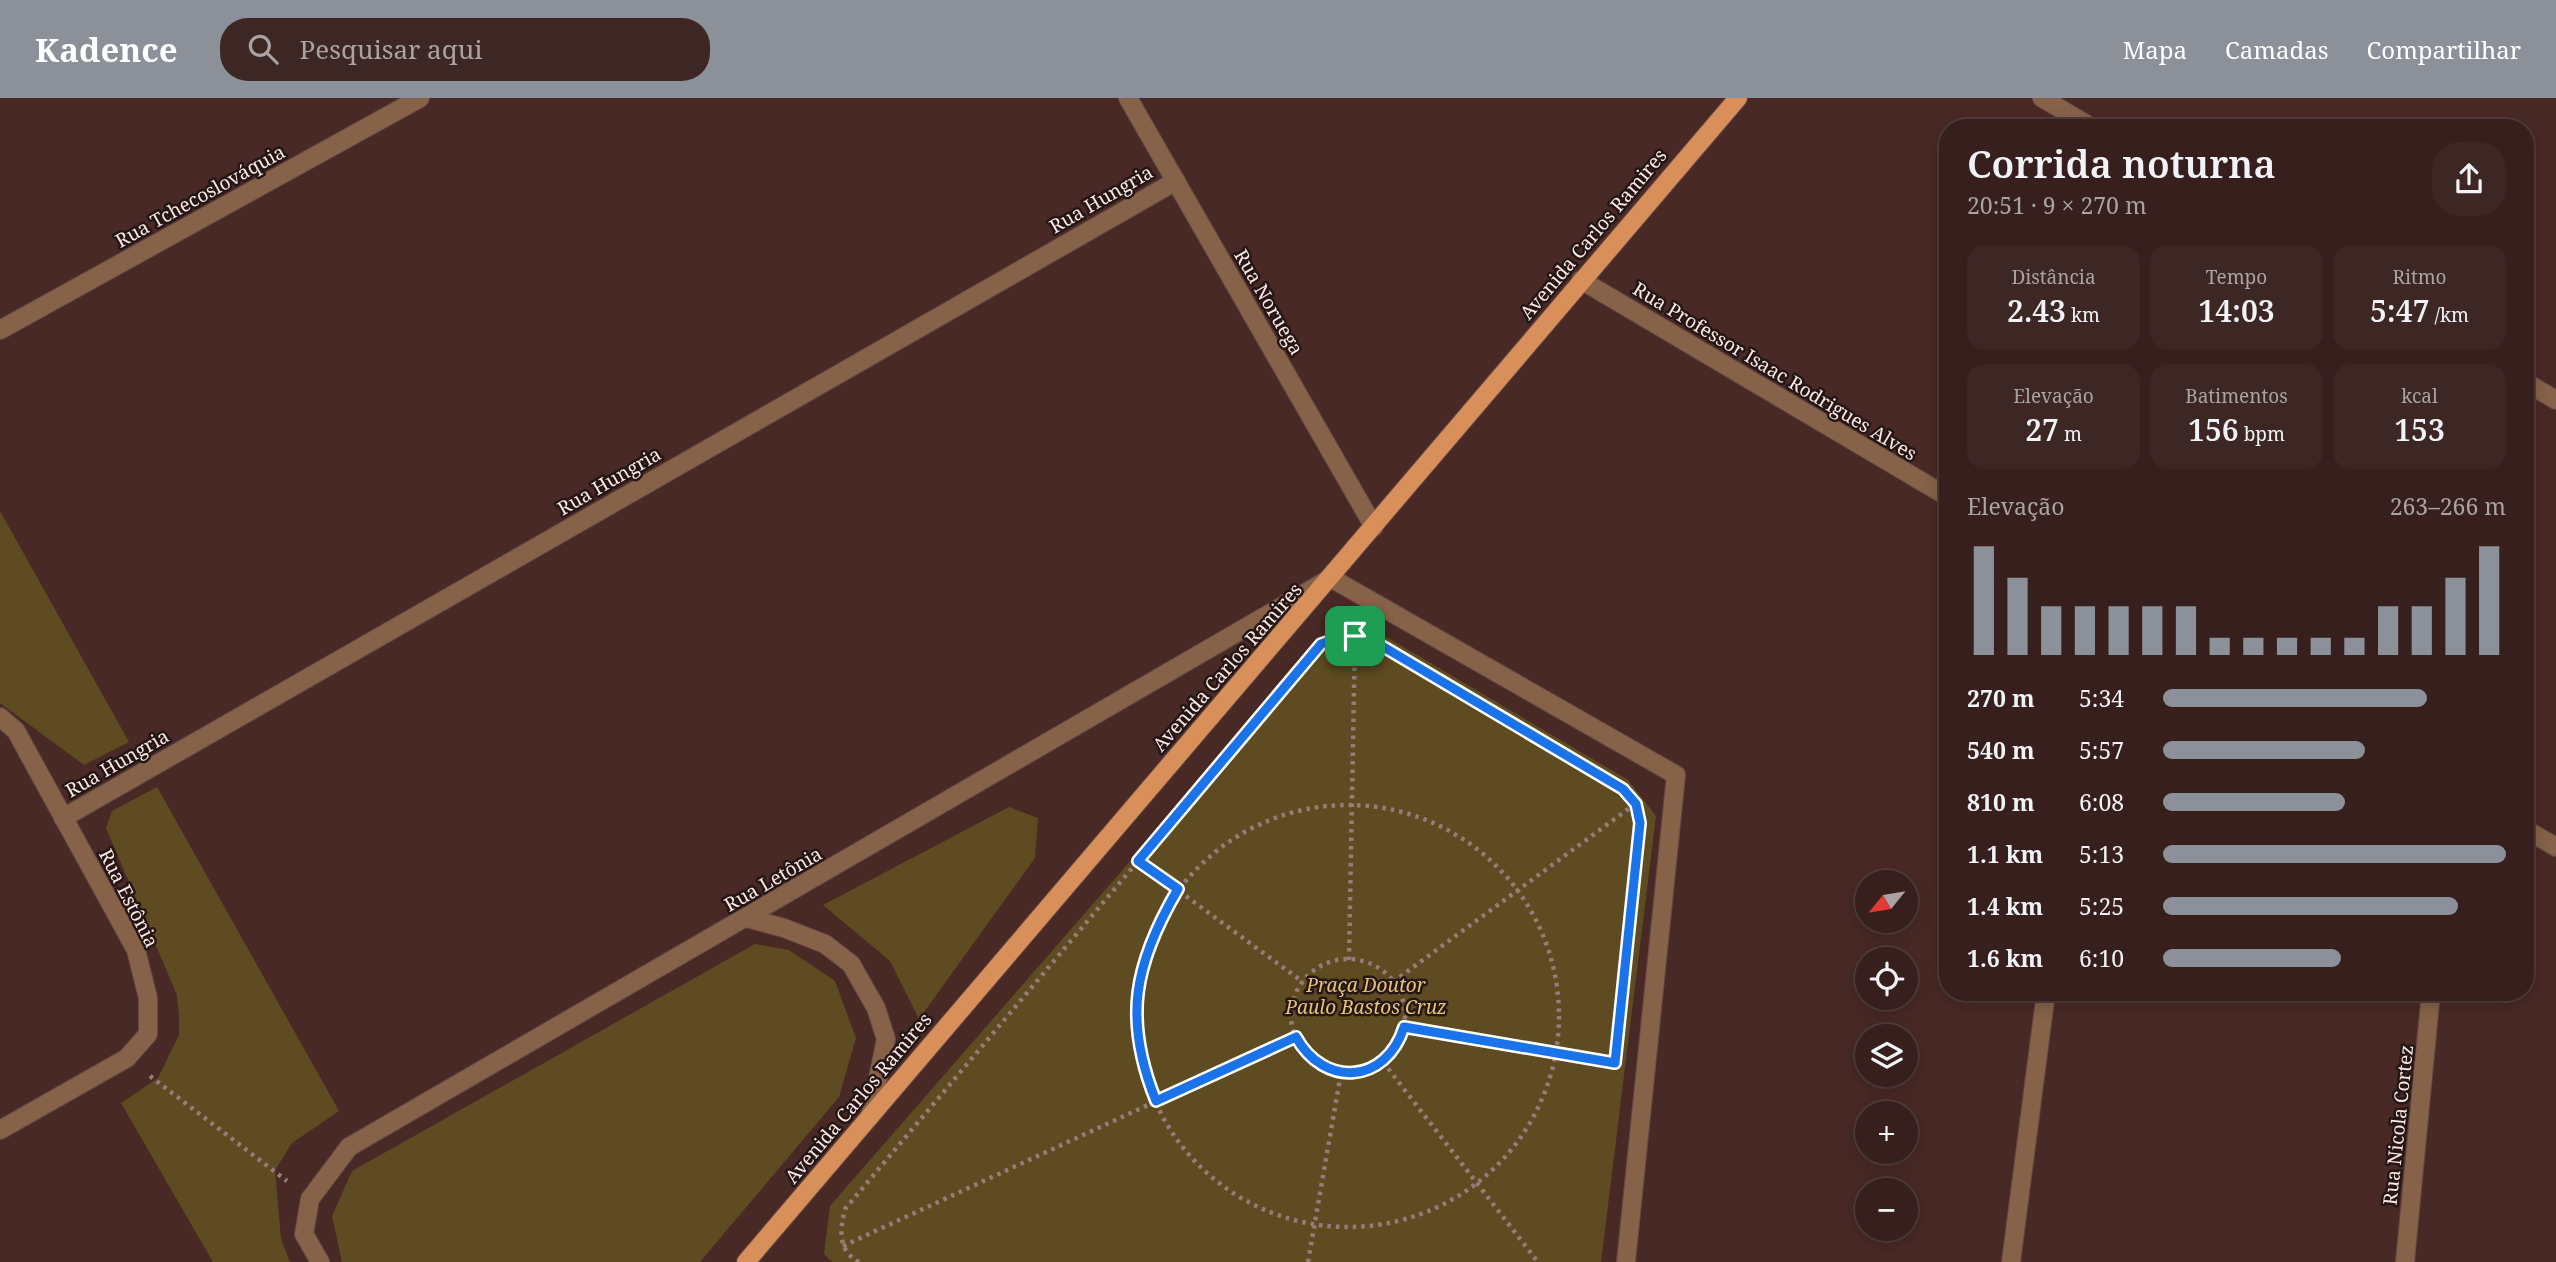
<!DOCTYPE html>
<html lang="pt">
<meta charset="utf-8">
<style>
:root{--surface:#361f1c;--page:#3d2725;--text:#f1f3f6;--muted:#aaa2a3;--line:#503d3b;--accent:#8c9099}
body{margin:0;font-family:"Noto Serif",serif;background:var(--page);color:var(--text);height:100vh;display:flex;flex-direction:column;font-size:26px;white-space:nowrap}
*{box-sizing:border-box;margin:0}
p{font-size:23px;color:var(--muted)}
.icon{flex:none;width:38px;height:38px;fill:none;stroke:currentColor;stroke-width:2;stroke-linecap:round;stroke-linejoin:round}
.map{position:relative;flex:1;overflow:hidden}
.panel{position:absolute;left:1939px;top:21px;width:595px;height:882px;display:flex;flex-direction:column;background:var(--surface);border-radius:28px;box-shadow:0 4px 18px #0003,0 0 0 2px var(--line)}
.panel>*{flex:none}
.needle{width:46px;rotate:240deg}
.controls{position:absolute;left:1855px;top:772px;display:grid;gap:14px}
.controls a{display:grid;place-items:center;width:63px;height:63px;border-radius:50%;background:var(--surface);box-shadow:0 4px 18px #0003,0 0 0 2px var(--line);font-size:35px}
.pin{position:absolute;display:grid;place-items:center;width:60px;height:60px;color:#fff;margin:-30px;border-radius:14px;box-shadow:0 4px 10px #0006}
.round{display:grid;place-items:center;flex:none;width:74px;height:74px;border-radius:28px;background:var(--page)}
.overview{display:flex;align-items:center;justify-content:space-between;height:119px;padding:0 28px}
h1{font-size:38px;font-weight:600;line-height:52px}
.stats{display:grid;grid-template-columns:repeat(3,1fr);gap:10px;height:119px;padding:7px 28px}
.stats div{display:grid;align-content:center;border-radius:18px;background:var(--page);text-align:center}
.stats b{font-size:30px;font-weight:600}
.stats small{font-size:19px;font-weight:400}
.stats p{font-size:19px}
.chart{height:196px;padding:14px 28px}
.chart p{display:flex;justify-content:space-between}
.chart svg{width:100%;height:126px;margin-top:7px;stroke:var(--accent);stroke-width:6}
ul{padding:0 28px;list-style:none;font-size:23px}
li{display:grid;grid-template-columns:112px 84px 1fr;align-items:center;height:52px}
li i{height:18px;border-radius:9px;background:var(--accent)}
header{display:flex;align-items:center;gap:42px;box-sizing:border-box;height:98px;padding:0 35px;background:var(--accent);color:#fff}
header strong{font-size:33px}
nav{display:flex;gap:38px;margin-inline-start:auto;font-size:24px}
.search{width:490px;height:63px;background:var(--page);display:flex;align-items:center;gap:18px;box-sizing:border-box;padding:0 24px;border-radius:28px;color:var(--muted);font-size:26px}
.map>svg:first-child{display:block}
.green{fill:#5f4b21}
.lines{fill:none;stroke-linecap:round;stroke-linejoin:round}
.minor-casing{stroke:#654844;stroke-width:20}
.major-casing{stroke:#654844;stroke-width:20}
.path{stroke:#967c78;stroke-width:4.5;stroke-dasharray:3.5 5;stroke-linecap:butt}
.minor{stroke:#866249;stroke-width:18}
.major{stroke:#d88f59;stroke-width:18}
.route-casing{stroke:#fff;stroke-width:14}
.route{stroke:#1a73e8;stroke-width:9}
.labels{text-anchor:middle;stroke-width:5;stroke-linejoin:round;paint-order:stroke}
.street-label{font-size:19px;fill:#fde8e5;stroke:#241614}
.park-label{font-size:19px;font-style:italic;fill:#e7c277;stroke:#241614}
</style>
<header>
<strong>Kadence</strong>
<div class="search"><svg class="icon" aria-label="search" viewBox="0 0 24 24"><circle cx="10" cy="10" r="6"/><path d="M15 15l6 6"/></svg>Pesquisar aqui</div>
<nav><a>Mapa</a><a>Camadas</a><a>Compartilhar</a></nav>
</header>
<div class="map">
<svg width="2556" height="1164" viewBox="0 0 2556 1164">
<rect width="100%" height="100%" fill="#482925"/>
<g class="green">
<polygon points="0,413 129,644 84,667 0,605"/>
<polygon points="1341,521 1373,531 1628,682 1656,718 1601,1164 832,1164 824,1156 830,1108"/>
<polygon points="157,689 339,1013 292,1045 275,1072 281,1141 290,1164 213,1164 121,1005 158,980 179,937 179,918 177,897 106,730 112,713"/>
<polygon points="1009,709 1038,720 1035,760 919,921 890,863 823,807"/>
<polygon points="755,846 789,852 835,883 856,940 839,999 700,1164 342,1164 332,1118 352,1073"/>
</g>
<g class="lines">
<defs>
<g id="minor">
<polyline points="1128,0 1374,429"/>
<polyline points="2042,0 2093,30"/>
<polyline points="1581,182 1948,399"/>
<polyline points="0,232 420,0"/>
<polyline points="2525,284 2556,302"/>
<polyline points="0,619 16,633 136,852 148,900 148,936 127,960 0,1032"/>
<polyline points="63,720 1176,83"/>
<polyline points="2525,731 2556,749"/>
<polyline points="747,820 784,830 825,846 851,866 876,910 886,941 870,1019"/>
<polyline points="320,1164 304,1136 310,1101 349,1049 1331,480 1676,677 1626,1164"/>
<polyline points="2011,1164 2046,894"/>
<polyline points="2405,1164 2431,894"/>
</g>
<polyline id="major" points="746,1164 1738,0"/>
</defs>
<use href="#minor" class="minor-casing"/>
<use href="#major" class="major-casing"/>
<g class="path">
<polyline points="1395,555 1623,691 1635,706 1639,720"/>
<circle cx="1348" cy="918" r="211"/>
<polyline points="1138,763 1303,884"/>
<circle cx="1348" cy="918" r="57"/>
<polyline points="1349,862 1355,538"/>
<polyline points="1393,884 1635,706"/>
<polyline points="1404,929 1615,965"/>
<polyline points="1383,964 1538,1164"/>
<polyline points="150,978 287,1083"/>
<polyline points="843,1148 1295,939"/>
<path d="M 859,1164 C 837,1152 840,1132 845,1111 L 1321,546 C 1341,535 1358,536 1379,545"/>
<polyline points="1308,1164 1341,975"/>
</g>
<use href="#minor" class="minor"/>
<use href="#major" class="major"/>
</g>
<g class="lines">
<defs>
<path id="route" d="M 1347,537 L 1364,539 L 1377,545 L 1623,691 L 1636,706 L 1640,725 L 1615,965 L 1404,929 C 1386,986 1324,990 1296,939 L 1156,1003 C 1123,921 1134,866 1178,791 L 1138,763 L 1321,546 Z"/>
</defs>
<use href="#route" class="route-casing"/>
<use href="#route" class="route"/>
</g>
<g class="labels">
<g class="street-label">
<text transform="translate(200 98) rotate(-29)" y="7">Rua Tchecoslováquia</text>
<text transform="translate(1101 101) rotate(-30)" y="7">Rua Hungria</text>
<text transform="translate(1593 136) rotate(-50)" y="7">Avenida Carlos Ramires</text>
<text transform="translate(1269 204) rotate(60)" y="7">Rua Noruega</text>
<text transform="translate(1775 273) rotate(31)" y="7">Rua Professor Isaac Rodrigues Alves</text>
<text transform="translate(609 383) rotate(-30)" y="7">Rua Hungria</text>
<text transform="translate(1227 569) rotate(-49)" y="7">Avenida Carlos Ramires</text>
<text transform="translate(117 665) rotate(-30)" y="7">Rua Hungria</text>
<text transform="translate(773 781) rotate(-30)" y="7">Rua Letônia</text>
<text transform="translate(129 800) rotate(63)" y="7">Rua Estônia</text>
<text transform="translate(858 1000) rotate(-50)" y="7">Avenida Carlos Ramires</text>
<text transform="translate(2398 1027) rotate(-84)" y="7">Rua Nicola Cortez</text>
</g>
<g class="park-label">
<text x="1366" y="894">Praça Doutor<tspan x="1366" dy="22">Paulo Bastos Cruz</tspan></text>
</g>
</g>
</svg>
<div class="controls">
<a><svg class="needle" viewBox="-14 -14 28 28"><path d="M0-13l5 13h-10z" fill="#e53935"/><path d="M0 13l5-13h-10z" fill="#aaa2a3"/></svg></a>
<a><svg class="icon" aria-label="locate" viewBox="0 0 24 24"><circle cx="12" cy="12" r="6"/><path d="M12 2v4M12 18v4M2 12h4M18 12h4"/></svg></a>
<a><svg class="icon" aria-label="layers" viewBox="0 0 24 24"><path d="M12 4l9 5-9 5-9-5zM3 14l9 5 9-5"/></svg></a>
<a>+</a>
<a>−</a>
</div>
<div class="pin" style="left:1355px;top:538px;background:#1e9e55"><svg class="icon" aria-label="arrive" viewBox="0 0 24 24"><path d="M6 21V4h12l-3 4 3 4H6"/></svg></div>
<section class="panel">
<div class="overview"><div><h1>Corrida noturna</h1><p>20:51 · 9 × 270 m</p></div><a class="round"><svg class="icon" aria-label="share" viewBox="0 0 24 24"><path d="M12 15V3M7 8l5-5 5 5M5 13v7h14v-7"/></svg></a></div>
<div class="stats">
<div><p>Distância</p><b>2.43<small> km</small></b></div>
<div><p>Tempo</p><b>14:03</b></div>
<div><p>Ritmo</p><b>5:47<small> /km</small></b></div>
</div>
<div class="stats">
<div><p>Elevação</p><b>27<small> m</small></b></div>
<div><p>Batimentos</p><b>156<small> bpm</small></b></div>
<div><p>kcal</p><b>153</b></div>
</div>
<div class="chart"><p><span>Elevação</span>263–266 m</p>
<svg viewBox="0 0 160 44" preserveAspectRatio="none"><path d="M5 44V6M15 44V17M25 44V27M35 44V27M45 44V27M55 44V27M65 44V27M75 44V38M85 44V38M95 44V38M105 44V38M115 44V38M125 44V27M135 44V27M145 44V17M155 44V6"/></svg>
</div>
<ul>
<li><b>270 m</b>5:34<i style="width:77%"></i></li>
<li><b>540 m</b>5:57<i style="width:59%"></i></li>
<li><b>810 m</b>6:08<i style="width:53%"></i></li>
<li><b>1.1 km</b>5:13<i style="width:100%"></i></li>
<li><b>1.4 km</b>5:25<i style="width:86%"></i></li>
<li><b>1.6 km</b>6:10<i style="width:52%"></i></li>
</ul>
</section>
</div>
